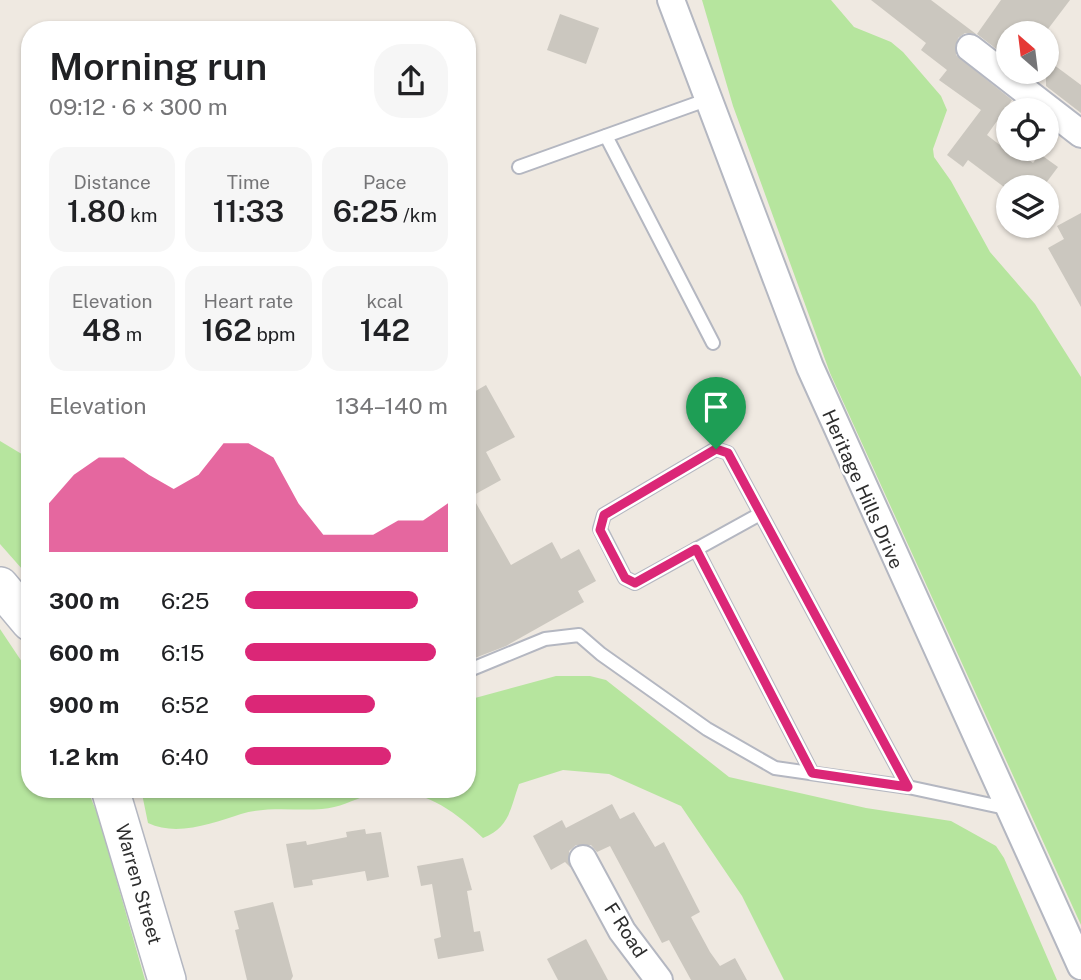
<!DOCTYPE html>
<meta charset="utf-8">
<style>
:root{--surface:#fff;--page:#f6f6f6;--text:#202124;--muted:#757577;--accent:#db2777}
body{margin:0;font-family:"Public Sans",sans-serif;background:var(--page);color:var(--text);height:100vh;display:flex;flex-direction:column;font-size:26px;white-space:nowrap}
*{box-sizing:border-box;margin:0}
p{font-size:23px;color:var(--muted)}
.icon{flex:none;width:38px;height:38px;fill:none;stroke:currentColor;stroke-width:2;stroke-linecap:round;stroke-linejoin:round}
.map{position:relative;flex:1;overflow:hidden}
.panel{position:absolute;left:21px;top:21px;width:455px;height:777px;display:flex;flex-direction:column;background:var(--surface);border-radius:28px;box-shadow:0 2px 5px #0004}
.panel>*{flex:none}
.needle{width:46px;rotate:332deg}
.buttons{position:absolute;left:996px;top:21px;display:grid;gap:14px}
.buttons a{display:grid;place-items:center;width:63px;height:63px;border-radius:50%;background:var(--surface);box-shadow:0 2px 5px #0004;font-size:35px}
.pin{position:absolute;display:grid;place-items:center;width:60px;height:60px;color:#fff;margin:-72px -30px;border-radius:50% 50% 50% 0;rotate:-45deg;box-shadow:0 0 7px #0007}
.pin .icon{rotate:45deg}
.round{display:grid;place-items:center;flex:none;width:74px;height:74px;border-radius:28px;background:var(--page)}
.headline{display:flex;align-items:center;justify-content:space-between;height:119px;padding:0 28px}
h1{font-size:38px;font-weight:600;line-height:52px}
.figures{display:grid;grid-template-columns:repeat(3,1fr);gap:10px;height:119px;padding:7px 28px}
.figures div{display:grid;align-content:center;border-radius:18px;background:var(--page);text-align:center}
.figures b{font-size:30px;font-weight:600}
.figures small{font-size:19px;font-weight:400}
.figures p{font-size:19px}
.chart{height:196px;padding:14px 28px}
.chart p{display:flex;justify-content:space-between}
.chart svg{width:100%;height:126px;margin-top:7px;fill:var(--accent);opacity:.7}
ul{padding:0 28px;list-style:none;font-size:23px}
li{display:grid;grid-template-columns:112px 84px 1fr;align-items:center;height:52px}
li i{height:18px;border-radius:9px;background:var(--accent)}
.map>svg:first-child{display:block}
.green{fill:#b6e59e}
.building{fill:#cbc7bf}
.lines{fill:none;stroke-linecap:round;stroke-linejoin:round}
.lane-casing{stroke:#b4b7c1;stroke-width:16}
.street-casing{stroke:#b4b7c1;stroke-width:30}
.secondary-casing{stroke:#b4b7c1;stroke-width:40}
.lane{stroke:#fff;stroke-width:12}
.street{stroke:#fff;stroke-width:26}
.secondary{stroke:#fff;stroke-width:37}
.route-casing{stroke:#fff;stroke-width:14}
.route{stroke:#db2777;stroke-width:9}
.labels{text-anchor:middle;stroke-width:5;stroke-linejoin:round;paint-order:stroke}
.street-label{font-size:19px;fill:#2e2e2e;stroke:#fff}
</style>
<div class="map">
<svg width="1081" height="980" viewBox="0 0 1081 980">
<rect width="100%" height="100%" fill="#efe9e1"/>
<g class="green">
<polygon points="702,0 831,0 854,27 891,42 903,52 941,96 947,110 933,149 934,157 951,181 990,252 1035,304 1081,377 1081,925 830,373 733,106"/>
<polygon points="0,441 30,459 30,578 0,544"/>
<polygon points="0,629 30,674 30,789 87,789 98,815 145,980 0,980"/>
<path d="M 556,676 L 590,676 L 606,680 L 729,777 L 866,808 L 951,821 L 996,846 L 1004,858 L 1057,980 L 784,980 L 742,896 L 681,806 L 609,774 L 563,770 L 519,784 C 510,809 510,827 483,838 C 452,808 414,781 368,795 C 353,800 339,808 322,809 C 296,811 267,806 241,814 C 213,823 177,837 148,823 L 141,789 L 467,789 L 467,698 L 475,698 Z"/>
</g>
<g class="building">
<polygon points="871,0 931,0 976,34 965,33 958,38 956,55 1012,100 987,135 1005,149 1014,149 1033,163 1040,154 1058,167 1043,187 1004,187 968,160 963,167 947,155 981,110 939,80 947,70 921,50 926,43"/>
<polygon points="1001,0 1070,0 1045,33 1008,33 1008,58 977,34"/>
<polygon points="560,14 599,28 586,64 547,50"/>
<polygon points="1046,59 1081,85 1081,113 1046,86"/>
<polygon points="1081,213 1081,307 1048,248 1064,239 1057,226"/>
<polygon points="486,385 515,437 486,452 501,480 472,496 511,565 552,542 561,559 579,549 596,581 578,591 584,602 506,646 467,661 467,396"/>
<polygon points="612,804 620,819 634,812 655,847 664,842 700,912 691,917 710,952 720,966 735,958 747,980 691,980 669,940 662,943 610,846 597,852 591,845 576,845 569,851 570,867 565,862 551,870 533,836 562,820 566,828"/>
<polygon points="365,829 366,834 381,832 389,877 367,881 365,871 312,880 313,885 294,888 286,844 306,841 307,845 347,837 346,832"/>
<polygon points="463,858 472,890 467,891 474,932 480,931 484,951 438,959 434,939 441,937 432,884 421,886 417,866"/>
<polygon points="273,902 293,976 291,980 247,980 235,930 239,929 234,911"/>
<polygon points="586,939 608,980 558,980 547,959"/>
</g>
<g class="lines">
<defs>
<g id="lane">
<polyline points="606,136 713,343"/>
<polyline points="519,167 709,99"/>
<polyline points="760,514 635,583 625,578 600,529 604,515 716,449 728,453 908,787"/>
<polyline points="696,549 812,773"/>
<polyline points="467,671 545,639 579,635 601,654 707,729 775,768 908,787 1010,809"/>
</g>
<g id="street">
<polyline points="671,0 810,367 1081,966"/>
<polyline points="970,48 1081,134"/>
<polyline points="583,859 622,931 659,980"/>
</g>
<g id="secondary">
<polyline points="0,586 30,622"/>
<polyline points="110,789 167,980"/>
</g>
</defs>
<use href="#lane" class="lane-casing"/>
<use href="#street" class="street-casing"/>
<use href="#secondary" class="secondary-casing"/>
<use href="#lane" class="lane"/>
<use href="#street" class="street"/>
<use href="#secondary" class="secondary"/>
</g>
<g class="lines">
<defs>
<polygon id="route" points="716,449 728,453 908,787 812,773 696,549 635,583 625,578 600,530 604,515"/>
</defs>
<use href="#route" class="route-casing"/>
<use href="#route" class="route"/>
</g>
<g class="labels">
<g class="street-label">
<text transform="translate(863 489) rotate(66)" y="7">Heritage Hills Drive</text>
<text transform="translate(139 884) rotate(74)" y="7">Warren Street</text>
<text transform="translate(626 930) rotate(57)" y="7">F Road</text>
</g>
</g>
</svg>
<div class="buttons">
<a><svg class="needle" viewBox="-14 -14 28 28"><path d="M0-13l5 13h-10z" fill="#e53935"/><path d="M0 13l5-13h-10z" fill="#757577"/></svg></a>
<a><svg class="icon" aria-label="locate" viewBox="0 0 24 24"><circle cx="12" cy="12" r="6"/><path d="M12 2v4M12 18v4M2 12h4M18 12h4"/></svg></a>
<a><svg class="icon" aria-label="layers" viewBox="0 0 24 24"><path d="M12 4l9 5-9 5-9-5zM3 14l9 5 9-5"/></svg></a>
</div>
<div class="pin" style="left:716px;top:449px;background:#1e9e55"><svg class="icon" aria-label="arrive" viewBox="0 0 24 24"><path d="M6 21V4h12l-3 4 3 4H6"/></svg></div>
<section class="panel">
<div class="headline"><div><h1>Morning run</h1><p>09:12 · 6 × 300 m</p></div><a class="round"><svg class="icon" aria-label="share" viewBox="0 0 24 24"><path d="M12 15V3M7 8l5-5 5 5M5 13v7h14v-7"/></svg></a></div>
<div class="figures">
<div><p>Distance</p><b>1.80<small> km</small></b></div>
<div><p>Time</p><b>11:33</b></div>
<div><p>Pace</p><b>6:25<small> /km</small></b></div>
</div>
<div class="figures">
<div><p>Elevation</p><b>48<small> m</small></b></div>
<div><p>Heart rate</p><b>162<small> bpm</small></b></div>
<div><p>kcal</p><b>142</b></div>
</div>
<div class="chart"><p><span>Elevation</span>134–140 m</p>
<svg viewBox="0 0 160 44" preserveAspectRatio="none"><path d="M0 44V27L10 17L20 11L30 11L40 17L50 22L60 17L70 6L80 6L90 11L100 27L110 38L120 38L130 38L140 33L150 33L160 27V44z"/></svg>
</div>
<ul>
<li><b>300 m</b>6:25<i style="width:85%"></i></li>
<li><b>600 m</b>6:15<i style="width:94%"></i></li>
<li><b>900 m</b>6:52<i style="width:64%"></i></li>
<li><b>1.2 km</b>6:40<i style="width:72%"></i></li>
</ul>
</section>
</div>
